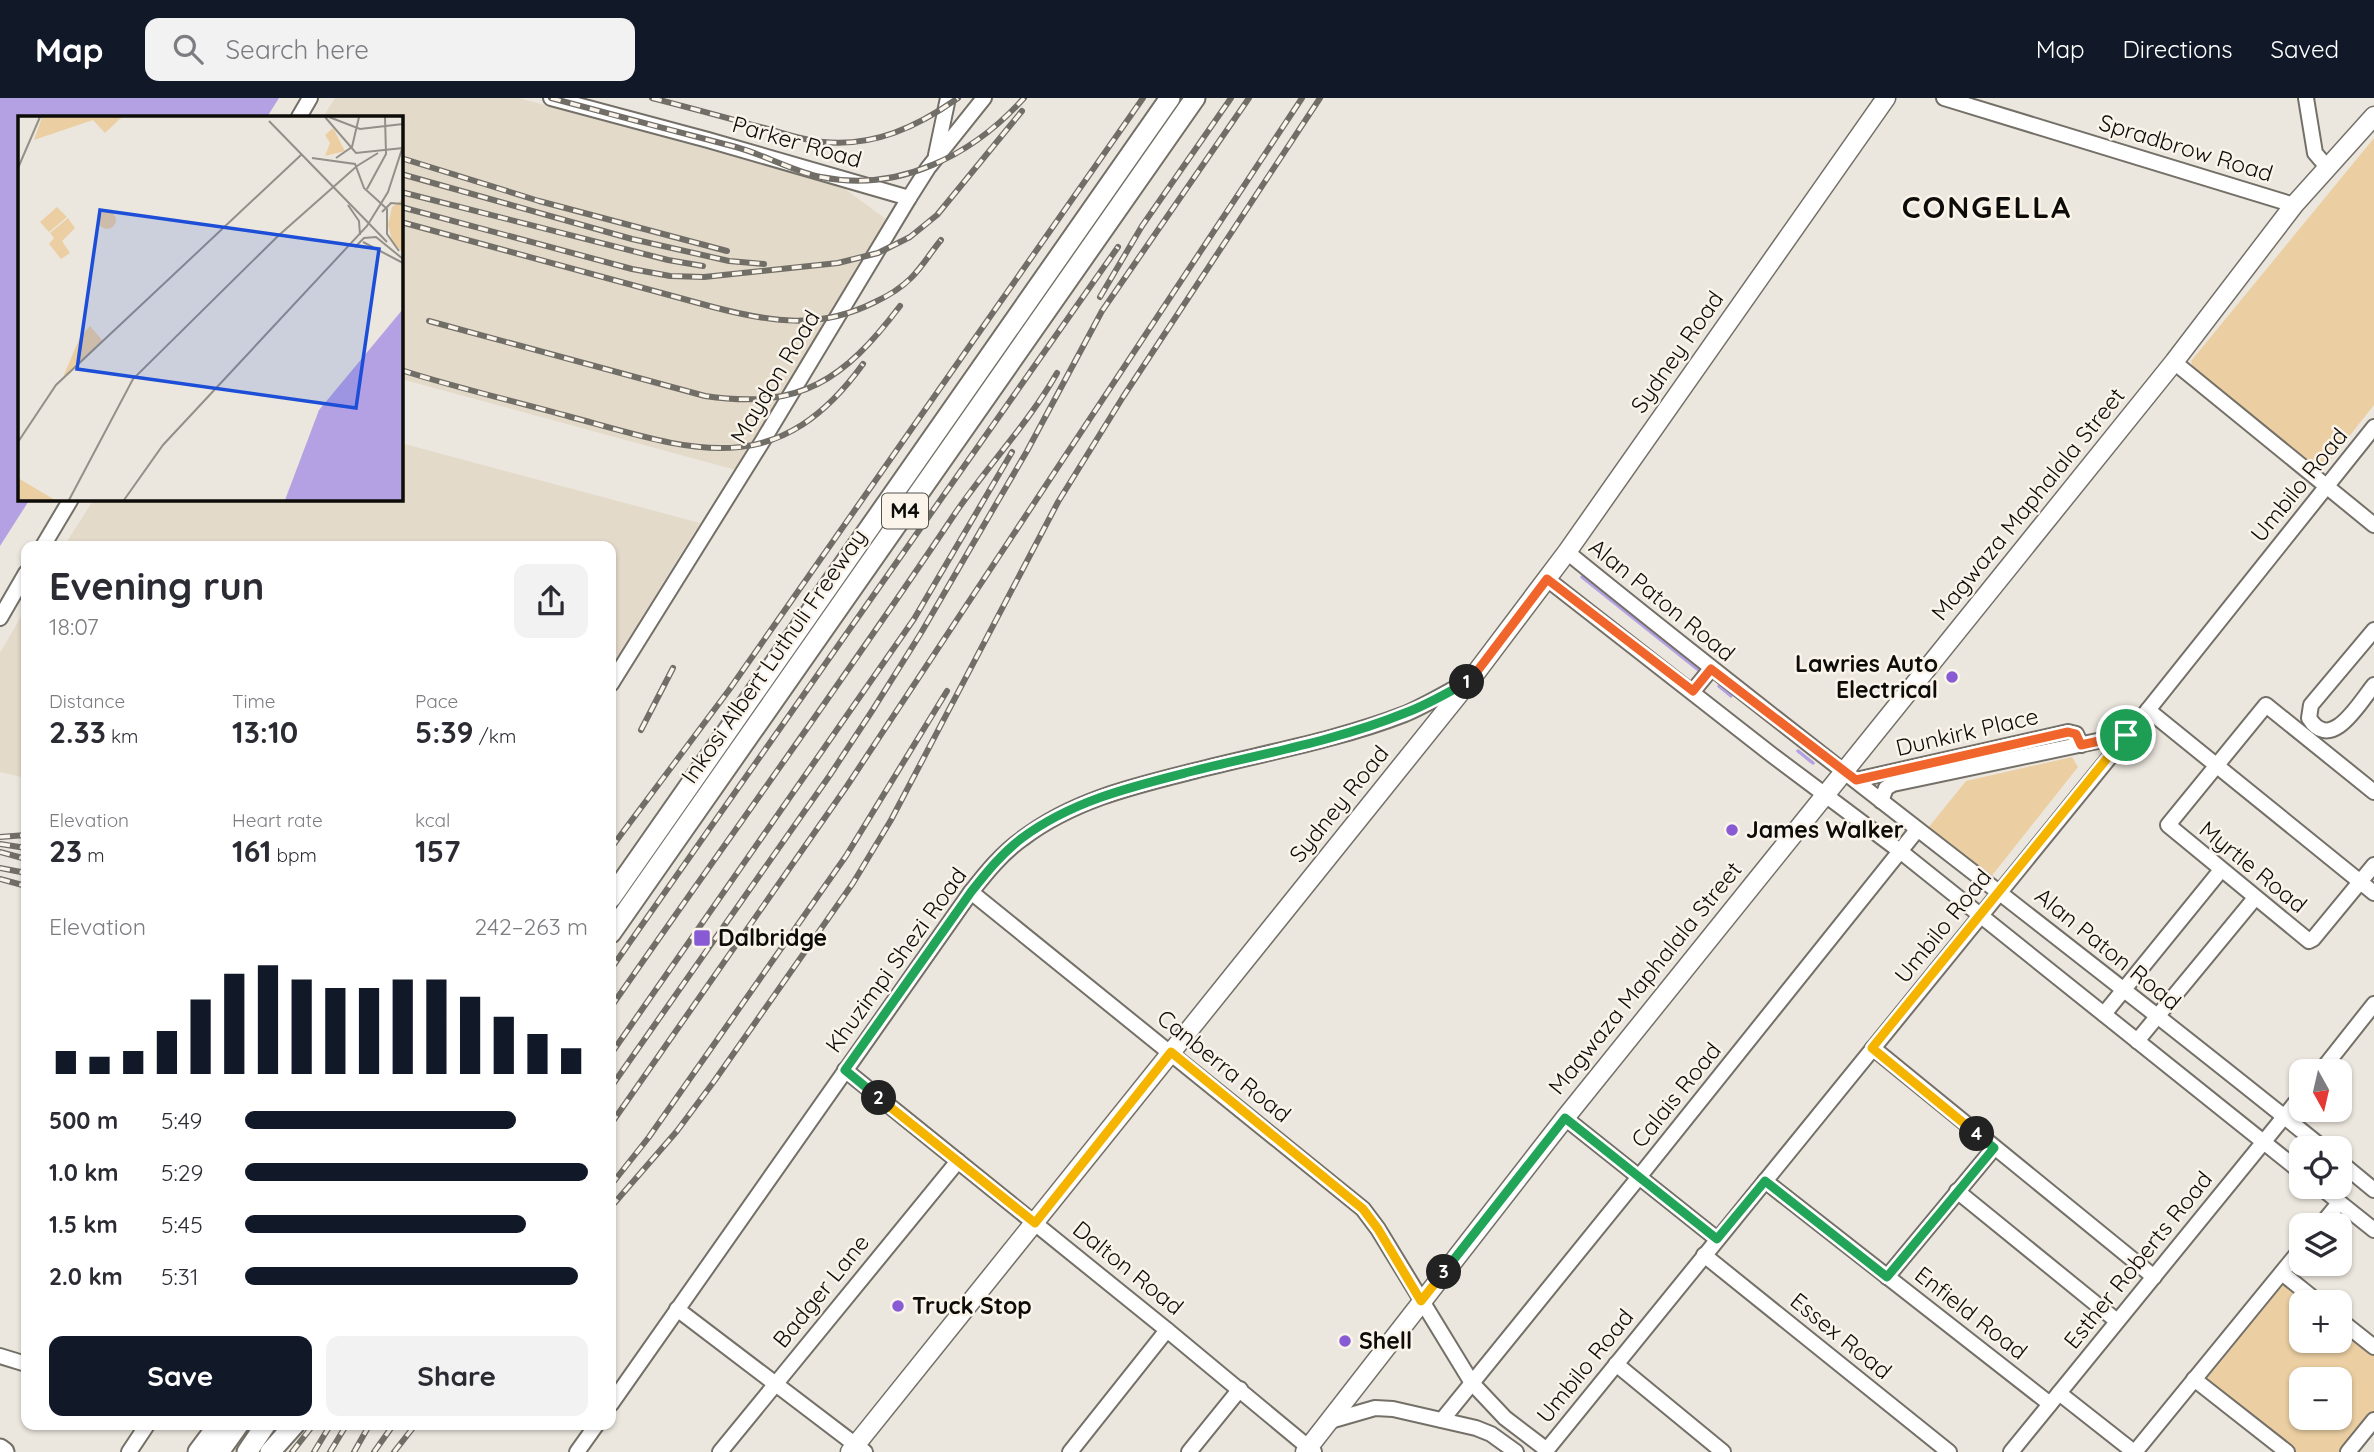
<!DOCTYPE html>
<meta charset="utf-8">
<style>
:root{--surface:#fff;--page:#f2f2f3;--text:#2b2b33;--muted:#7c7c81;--accent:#111827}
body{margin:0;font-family:Quicksand,sans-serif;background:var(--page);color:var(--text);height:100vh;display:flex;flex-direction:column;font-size:26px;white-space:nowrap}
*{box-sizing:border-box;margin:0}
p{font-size:23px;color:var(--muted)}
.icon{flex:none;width:38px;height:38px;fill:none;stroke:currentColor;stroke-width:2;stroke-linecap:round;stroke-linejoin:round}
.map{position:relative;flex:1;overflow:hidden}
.details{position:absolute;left:21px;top:443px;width:595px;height:889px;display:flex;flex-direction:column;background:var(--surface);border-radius:14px;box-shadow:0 2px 5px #0004}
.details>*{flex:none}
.needle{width:46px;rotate:172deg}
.tools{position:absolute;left:2289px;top:961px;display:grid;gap:14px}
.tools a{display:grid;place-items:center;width:63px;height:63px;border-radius:14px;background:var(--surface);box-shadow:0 2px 5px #0004;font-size:35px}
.pin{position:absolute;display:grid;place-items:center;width:60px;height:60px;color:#fff;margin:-30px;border:4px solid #fff;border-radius:50%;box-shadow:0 2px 7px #0007}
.km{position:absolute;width:35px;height:35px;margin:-18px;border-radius:50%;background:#222;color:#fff;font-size:19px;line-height:35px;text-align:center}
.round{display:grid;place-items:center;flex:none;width:74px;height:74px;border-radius:14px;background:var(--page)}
.head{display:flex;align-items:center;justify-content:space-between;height:119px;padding:0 28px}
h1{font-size:38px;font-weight:700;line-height:52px}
.metrics{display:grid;grid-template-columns:repeat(3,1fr);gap:10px;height:119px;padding:7px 28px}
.metrics div{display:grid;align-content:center}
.metrics b{font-size:30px;font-weight:700}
.metrics small{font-size:19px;font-weight:400}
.metrics p{font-size:19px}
.chart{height:196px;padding:14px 28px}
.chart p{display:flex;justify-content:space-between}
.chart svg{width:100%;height:126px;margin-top:7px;stroke:var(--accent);stroke-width:6}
.button{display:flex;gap:14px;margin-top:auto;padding:14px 28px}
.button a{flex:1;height:80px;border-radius:14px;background:var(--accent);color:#fff;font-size:28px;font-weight:700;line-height:80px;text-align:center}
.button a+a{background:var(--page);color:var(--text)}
ul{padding:0 28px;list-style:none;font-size:23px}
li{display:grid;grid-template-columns:112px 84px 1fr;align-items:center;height:52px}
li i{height:18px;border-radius:9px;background:var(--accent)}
header{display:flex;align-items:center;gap:42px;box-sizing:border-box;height:98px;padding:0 35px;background:var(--accent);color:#fff}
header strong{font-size:33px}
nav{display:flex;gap:38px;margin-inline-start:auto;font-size:24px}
.search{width:490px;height:63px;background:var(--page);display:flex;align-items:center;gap:18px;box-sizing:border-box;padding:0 24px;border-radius:14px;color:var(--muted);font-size:26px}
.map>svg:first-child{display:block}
.built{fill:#e3daca}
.green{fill:#ebcfa2;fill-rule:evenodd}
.water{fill:#b4a1e3}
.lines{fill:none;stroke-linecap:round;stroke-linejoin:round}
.stream{stroke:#b4a1e3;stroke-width:3.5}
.minor-casing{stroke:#747068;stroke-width:18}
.major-casing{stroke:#747068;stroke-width:21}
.highway-casing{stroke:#747068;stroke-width:23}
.minor{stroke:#fff;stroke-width:14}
.major{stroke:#fff;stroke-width:18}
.highway{stroke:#fff;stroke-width:19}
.rail-casing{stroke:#716e68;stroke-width:6}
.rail{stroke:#faf4eb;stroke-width:3.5;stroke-dasharray:10;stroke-linecap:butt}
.split-1-casing{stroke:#fff;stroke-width:14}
.split-2-casing{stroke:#fff;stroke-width:14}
.split-3-casing{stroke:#fff;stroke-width:14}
.split-4-casing{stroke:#fff;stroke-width:14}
.split-5-casing{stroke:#fff;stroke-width:14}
.split-1{stroke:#f0652b;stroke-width:9}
.split-2{stroke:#22a559;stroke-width:9}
.split-3{stroke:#f5b400;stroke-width:9}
.split-4{stroke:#22a559;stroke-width:9}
.split-5{stroke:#f5b400;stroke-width:9}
.poi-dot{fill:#885bd5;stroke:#faf4eb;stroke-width:2.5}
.labels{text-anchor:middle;stroke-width:5;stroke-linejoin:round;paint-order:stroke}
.shield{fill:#faf4eb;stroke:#54524d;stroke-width:2}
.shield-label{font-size:21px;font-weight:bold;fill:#0d0c09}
.street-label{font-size:23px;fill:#0d0c09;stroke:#faf4eb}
.poi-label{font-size:23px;font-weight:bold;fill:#0d0c09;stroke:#faf4eb;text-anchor:start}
.district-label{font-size:30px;font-weight:bold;letter-spacing:2px;fill:#0d0c09;stroke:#faf4eb}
.inset-road{fill:none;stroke:#938f89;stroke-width:2}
.view{fill:#1d4ed8;fill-opacity:0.15;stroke:#1d4ed8;stroke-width:3.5}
.inset-edge{fill:none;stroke:#0d0c09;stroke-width:3.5}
</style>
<header>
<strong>Map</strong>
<div class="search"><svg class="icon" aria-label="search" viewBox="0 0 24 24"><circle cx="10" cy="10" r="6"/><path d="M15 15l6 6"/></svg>Search here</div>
<nav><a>Map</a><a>Directions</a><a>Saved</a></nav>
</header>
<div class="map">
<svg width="2374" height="1354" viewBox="0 0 2374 1354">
<rect width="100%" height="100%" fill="#ece7de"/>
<g class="built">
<polygon points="335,0 519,0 841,88 890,124 736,372 401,281 401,19 323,19"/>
<polygon points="401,345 700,425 611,569 611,448 64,448 94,401 401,401"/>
<polygon points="26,510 26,680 0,674 0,555"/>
</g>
<g class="green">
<polygon points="2374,40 2374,307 2324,370 2319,372 2193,269 2191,263"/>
<polygon points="2072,659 2078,669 1990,780 1928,730 1966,683"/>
<path d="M 2280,1182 L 2308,1204 L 2301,1204 L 2301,1242 L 2340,1242 L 2340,1229 L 2374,1256 L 2374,1316 L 2344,1354 L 2294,1354 L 2202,1281 ZM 2301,1281 L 2340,1281 L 2340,1320 L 2301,1320 Z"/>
</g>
<polygon class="water" points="0,0 279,0 267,19 19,19 19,401 30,401 0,448"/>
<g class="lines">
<g class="stream">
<polyline points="1582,479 1701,574"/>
<polyline points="1719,588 1731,598"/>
<polyline points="1798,653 1813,665"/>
</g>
<defs>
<g id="minor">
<polyline points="551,0 708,42 909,100"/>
<polyline points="1944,0 2294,107"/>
<polyline points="2306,0 2315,55 2327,69"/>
<polyline points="299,19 310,0"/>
<polyline points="936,57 948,0"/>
<polyline points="2174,264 2374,427"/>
<polyline points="43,448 71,401"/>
<path d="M 1567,454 C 1816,657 2074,848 2323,1050"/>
<polyline points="1547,481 1772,657 1900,753 2301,1074"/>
<polyline points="0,520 26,475"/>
<path d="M 2374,532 L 2311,607 L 2309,620 C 2331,656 2360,604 2374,587"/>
<polyline points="611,586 762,344 909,100 928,70 984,0"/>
<polyline points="1693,593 1711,571"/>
<polyline points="2148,612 2374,795"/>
<polyline points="1856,682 2068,634 2076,636 2081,647"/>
<polyline points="2374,694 2266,607 2168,727 2309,843 2313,841 2374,767"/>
<polyline points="1881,703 1886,690 1893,686 2126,637"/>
<polyline points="971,794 1363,1111 1378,1131 1472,1285 1505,1320 1547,1352"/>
<polyline points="2104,916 2221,772"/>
<polyline points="2137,943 2255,800"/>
<polyline points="1873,950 2154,1179"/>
<polyline points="845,972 1167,1232 1314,1354"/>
<polyline points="2321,973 2374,906"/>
<polyline points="1565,1020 1717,1141"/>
<polyline points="2340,1064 2374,1092"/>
<polyline points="1765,1083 2050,1306"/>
<polyline points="2319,1088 2374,1132"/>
<polyline points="1957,1093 2117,1223"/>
<polyline points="2321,1127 2339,1105"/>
<polyline points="1704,1157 1949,1354"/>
<polyline points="2282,1175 2318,1204"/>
<polyline points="1887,1179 1994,1050"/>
<polyline points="677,1211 865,1354"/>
<polyline points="2340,1222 2374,1249"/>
<polyline points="0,1258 26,1266"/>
<polyline points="1616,1266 1723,1354"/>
<polyline points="2194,1281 2287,1354"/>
<polyline points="2059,1295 2134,1354"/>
<path d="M 611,1306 L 971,794 C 986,775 1002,755 1022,741 C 1073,702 1134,688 1194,673 C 1264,655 1338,642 1405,616 C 1426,607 1446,595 1466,584"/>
<polyline points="1442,1322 1639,1079 1917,732"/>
<polyline points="1330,1323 1375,1310 1393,1311 1476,1330 1491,1336 1516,1354"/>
<polyline points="129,1354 147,1327"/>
<polyline points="577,1354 597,1326"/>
<polyline points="720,1354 958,1063"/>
<polyline points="1070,1354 1167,1232"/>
<polyline points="1189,1354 1240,1291"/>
<polyline points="1545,1354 2148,612 2374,329"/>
<polyline points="2011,1354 2301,998"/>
<polyline points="2135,1354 2301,1151"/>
<polyline points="2348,1354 2374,1322"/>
</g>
<g id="major">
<polyline points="850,1354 1472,580 1567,454 1886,0"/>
<polyline points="1305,1354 1565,1020 2174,264 2294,107 2374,18"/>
</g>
<g id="highway">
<polyline points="611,800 1170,0"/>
<polyline points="611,835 1195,0"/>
<polyline points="0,1351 4,1354"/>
<polyline points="198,1354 219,1326"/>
<polyline points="219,1354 239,1326"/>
<polyline points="247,1354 266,1326"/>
<polyline points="270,1354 295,1326"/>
</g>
</defs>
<use href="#minor" class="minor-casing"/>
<use href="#major" class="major-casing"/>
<use href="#highway" class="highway-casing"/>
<use href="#minor" class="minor"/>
<use href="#major" class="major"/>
<use href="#highway" class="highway"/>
<defs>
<g id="rail">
<path d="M 551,0 C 613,17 674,33 736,49 C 765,57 792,73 821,79 C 899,95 973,57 1024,0"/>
<path d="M 652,0 C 686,9 721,18 756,28 C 778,33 801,42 823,44 C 874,49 917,29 958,0"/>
<polyline points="401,60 539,103 727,153"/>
<polyline points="401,76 632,141 729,163 764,166"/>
<polyline points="401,94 668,162 703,168"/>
<polyline points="401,109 632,171 670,178 704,179 838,165 878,155 910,139 937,117 1022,13"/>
<path d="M 401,124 L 713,209 C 770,224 820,232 875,204 C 888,198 901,190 911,180 C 922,169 931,154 941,142"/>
<polyline points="1100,199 1142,128 1231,0"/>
<path d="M 429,223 L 705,298 C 801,312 844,282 900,208"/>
<path d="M 401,272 C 457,290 514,303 571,319 C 692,352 776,386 863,266"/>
<polyline points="641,632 673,570"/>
<polyline points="0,739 26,737"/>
<polyline points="0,746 26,750"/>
<polyline points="611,750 729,592 1143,0"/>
<polyline points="0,754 26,761"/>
<polyline points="0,770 26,775"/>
<polyline points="0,781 26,788"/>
<polyline points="611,871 1118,149"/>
<path d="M 611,909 C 725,745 843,583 954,417 C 987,368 1028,326 1057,275"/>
<polyline points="611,956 914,521 1012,354"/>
<polyline points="611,989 830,677 872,613 921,535 1027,353 1102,213 1249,0"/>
<polyline points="611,1026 847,688 1302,0"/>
<polyline points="611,1087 649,1039 846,758 947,593"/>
<polyline points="611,1109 677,1033 715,982 853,785 891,722 1058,404 1123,299 1320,0"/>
<polyline points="292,1354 314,1326"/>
<polyline points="314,1354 331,1326"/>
<polyline points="330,1354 347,1326"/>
<polyline points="354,1354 370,1326"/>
<polyline points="374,1354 394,1326"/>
<polyline points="394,1354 416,1326"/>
</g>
</defs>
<use href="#rail" class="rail-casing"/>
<use href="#rail" class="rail"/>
</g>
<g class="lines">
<defs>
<polyline id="split-1" points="1467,584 1472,580 1547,481 1693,593 1711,571 1856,682 2068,634 2076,636 2081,647 2126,637"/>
<path id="split-2" d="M 879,1000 L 845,972 L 971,794 C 986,775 1002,755 1022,740 C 1072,703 1130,689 1189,674 C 1261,656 1336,643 1405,615 C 1427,607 1447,595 1467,584"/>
<polyline id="split-3" points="879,1000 1035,1125 1171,954 1363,1111 1378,1131 1421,1203 1444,1174"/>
<polyline id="split-4" points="1444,1174 1565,1020 1717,1141 1765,1083 1887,1179 1994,1050 1977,1036"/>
<polyline id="split-5" points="1977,1036 1872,950 2126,637"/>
</defs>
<use href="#split-1" class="split-1-casing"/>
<use href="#split-2" class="split-2-casing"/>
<use href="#split-3" class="split-3-casing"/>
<use href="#split-4" class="split-4-casing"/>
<use href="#split-5" class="split-5-casing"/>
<use href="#split-1" class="split-1"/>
<use href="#split-2" class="split-2"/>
<use href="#split-3" class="split-3"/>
<use href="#split-4" class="split-4"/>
<use href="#split-5" class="split-5"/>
</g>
<g class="poi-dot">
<circle cx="1952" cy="579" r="7"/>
<circle cx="1732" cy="732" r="7"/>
<rect x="693" y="831" width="18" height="18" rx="3.5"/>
<circle cx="898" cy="1208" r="7"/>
<circle cx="1345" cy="1243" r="7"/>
</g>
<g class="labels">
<rect class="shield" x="882" y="395.5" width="46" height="35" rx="5"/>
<g class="shield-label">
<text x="905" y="420">M4</text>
</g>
<g class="street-label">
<text transform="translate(797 44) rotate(16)" y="8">Parker Road</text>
<text transform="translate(2186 50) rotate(17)" y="8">Spradbrow Road</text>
<text transform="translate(1677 254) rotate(-55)" y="8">Sydney Road</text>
<text transform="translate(775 279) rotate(-59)" y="8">Maydon Road</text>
<text transform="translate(2299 387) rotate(-51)" y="8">Umbilo Road</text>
<text transform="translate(2028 406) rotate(-51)" y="8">Magwaza Maphalala Street</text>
<text transform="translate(1662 502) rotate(39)" y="8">Alan Paton Road</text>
<text transform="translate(774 558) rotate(-55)" y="8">Inkosi Albert Luthuli Freeway</text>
<text transform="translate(1967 634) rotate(-13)" y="8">Dunkirk Place</text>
<text transform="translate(1339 706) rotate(-51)" y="8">Sydney Road</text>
<text transform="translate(2253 769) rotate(39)" y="8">Myrtle Road</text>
<text transform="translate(1943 828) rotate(-51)" y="8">Umbilo Road</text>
<text transform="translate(2108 851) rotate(39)" y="8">Alan Paton Road</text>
<text transform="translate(896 862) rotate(-54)" y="8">Khuzimpi Shezi Road</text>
<text transform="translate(1645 880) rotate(-51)" y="8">Magwaza Maphalala Street</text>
<text transform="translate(1224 968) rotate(39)" y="8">Canberra Road</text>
<text transform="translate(1676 997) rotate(-51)" y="8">Calais Road</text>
<text transform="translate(2138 1162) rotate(-51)" y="8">Esther Roberts Road</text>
<text transform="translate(1128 1170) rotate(39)" y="8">Dalton Road</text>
<text transform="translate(821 1193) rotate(-51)" y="8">Badger Lane</text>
<text transform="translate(1971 1215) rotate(38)" y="8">Enfield Road</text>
<text transform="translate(1841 1238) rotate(39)" y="8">Essex Road</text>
<text transform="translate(1585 1268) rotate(-51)" y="8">Umbilo Road</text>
</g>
<g class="poi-label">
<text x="1938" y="574" text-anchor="end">Lawries Auto<tspan x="1938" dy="26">Electrical</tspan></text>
<text x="1746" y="740">James Walker</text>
<text x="718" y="848">Dalbridge</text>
<text x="912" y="1216">Truck Stop</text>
<text x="1359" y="1251">Shell</text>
</g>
<g class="district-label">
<text x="1987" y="120">CONGELLA</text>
</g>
</g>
<g transform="translate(18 18)">
<rect width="385" height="385" fill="#ece7de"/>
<path d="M 24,1 L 104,1 L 87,17 L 75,4 L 16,24 ZM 315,12 L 327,35 L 307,40 L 312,27 L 307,19 ZM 385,83 L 385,137 L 374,125 L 370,109 L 374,91 ZM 39,91 L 49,101 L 31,116 L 22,106 ZM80 104a9 9 0 1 1 18 0a9 9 0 1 1-18 0ZM 50,102 L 57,112 L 44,125 L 52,137 L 43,143 L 31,128 L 36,122 L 32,117 ZM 72,210 L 85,225 L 45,261 L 62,221 ZM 0,362 L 37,384 L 0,384 Z" fill="#ebcfa2"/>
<path d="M 385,193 L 385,384 L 267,384 L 301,294 Z" fill="#b4a1e3"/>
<path class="inset-road" d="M 307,1 L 338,37 L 385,32M 311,1 L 342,13 L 385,8M 251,5 L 369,126M 294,42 L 337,48 L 346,72 L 369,93 L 369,118 L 381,135M 318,42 L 334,31 L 341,1M 0,52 L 22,1M 349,73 L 368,38 L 367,1M 330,89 L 341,105 L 342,119M 364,96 L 373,87 L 385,88M 345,126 L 385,147M 337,131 L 346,122 L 358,121 L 385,143M 0,326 L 38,269 L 283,39M 51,384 L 115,263 L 260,120 L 339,50 L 360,37M 106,384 L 145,329 L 349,110 L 370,76 L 384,33"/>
<path class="view" d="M 82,94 L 361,133 L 338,292 L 59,253 Z"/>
<rect width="385" height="385" class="inset-edge"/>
</g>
</svg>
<div class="tools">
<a><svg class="needle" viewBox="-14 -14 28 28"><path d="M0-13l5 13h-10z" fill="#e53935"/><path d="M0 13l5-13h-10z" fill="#7c7c81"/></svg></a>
<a><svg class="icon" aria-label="locate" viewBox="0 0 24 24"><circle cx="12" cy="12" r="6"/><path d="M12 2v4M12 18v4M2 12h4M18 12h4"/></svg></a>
<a><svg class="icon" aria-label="layers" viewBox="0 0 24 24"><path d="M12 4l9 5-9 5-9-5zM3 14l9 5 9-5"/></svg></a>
<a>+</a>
<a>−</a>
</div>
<div class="pin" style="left:2126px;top:637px;background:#1e9e55"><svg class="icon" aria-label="arrive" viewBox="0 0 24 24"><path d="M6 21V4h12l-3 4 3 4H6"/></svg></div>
<b class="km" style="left:1467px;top:584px">1</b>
<b class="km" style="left:879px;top:1000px">2</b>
<b class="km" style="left:1444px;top:1174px">3</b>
<b class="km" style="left:1977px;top:1036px">4</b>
<section class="details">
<div class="head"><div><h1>Evening run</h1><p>18:07</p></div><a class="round"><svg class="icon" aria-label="share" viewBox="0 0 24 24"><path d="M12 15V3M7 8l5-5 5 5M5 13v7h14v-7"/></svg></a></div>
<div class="metrics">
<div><p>Distance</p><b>2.33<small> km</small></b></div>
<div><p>Time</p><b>13:10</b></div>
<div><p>Pace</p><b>5:39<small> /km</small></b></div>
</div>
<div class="metrics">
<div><p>Elevation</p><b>23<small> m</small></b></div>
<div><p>Heart rate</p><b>161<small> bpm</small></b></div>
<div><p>kcal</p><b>157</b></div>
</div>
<div class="chart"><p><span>Elevation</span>242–263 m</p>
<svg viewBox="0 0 160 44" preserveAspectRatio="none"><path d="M5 44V36M15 44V38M25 44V36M35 44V29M45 44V18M55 44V9M65 44V6M75 44V11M85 44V14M95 44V14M105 44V11M115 44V11M125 44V17M135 44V24M145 44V30M155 44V35"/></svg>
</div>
<ul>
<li><b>500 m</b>5:49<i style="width:79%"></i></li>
<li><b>1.0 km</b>5:29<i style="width:100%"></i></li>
<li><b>1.5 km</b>5:45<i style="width:82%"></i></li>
<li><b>2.0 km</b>5:31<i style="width:97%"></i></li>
</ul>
<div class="button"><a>Save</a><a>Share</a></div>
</section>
</div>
